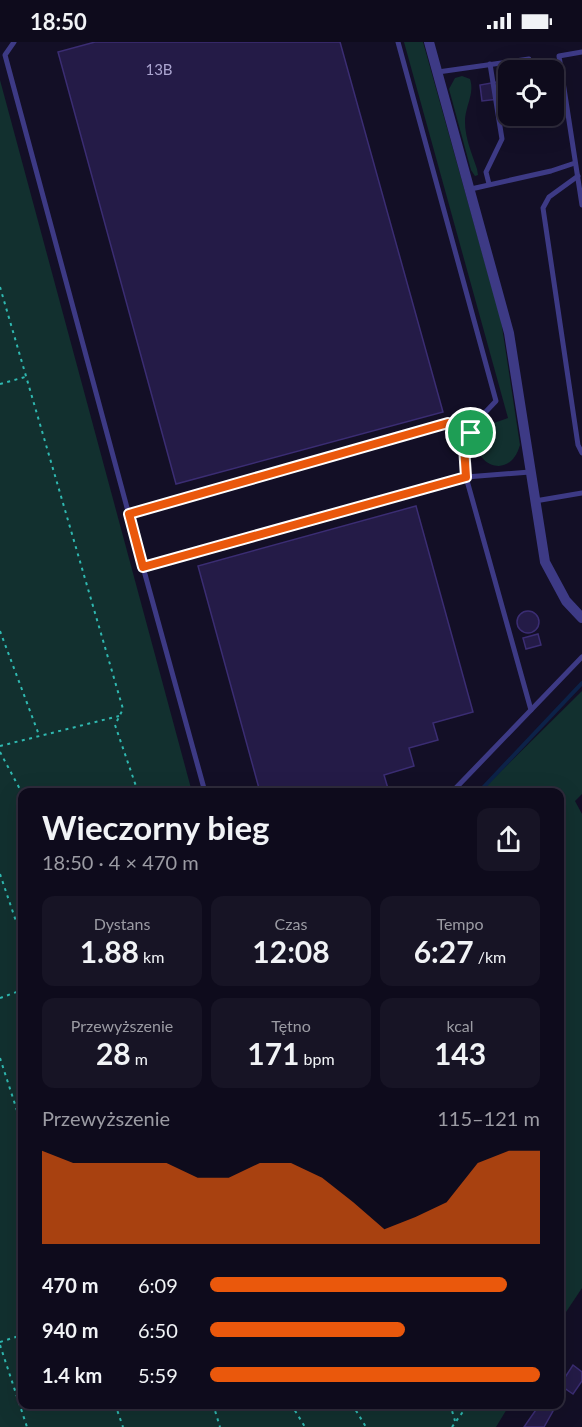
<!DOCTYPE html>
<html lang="pl">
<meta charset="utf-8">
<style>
:root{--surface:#0e0b1c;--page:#171425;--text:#f1f3f6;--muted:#9b9ba3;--line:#2e2b3b;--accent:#ea580c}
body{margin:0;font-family:Lato,sans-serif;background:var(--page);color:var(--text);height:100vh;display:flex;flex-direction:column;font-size:22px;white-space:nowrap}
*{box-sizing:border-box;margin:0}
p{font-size:20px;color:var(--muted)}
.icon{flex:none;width:33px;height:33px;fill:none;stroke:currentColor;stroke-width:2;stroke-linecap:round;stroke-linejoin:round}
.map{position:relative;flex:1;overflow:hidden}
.details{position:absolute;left:18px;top:746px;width:546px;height:621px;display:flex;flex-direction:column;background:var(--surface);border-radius:12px;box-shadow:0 6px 24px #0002,0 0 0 2px var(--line)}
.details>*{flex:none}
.tools{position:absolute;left:498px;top:18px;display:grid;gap:12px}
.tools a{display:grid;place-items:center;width:66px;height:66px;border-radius:12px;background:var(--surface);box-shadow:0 6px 24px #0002,0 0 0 2px var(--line);font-size:30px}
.pin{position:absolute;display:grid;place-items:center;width:51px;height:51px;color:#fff;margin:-26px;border:3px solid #fff;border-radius:50%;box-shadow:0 2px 6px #0007}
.round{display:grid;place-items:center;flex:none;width:63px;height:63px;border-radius:12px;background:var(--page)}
.overview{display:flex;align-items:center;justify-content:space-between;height:102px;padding:0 24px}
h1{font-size:33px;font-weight:700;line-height:45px}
.metrics{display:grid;grid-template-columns:repeat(3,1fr);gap:9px;height:102px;padding:6px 24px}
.metrics div{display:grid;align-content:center;border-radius:12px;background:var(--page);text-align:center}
.metrics b{font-size:30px;font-weight:700}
.metrics small{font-size:16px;font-weight:400}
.metrics p{font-size:16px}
.chart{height:168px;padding:12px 24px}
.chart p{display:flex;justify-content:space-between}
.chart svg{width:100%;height:108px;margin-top:6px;fill:var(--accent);opacity:.7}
ul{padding:0 24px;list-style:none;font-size:20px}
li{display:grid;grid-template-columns:96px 72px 1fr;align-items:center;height:45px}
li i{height:15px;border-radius:8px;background:var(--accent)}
.status{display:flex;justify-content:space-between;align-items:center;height:42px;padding:0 30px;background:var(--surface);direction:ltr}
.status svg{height:16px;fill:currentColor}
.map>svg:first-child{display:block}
.green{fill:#12302f}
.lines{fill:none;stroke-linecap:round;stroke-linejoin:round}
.stream{stroke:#0c2248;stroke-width:4}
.building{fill:#241b47;stroke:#3b2d73;stroke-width:1.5}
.path{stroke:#2fb8b0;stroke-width:2;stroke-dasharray:3 4.5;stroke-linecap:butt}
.service{stroke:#3d3a85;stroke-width:5}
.minor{stroke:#3d3a85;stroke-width:10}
.route-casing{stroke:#fff;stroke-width:12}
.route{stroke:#ea580c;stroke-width:8}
.labels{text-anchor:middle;stroke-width:4.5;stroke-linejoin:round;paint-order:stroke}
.number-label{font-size:15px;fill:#aca6d1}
</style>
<div class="status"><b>18:50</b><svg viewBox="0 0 49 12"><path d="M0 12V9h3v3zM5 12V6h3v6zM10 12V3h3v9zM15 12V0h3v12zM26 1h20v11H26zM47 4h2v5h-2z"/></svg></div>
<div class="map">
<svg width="582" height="1385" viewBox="0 0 582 1385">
<rect width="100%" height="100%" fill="#130f26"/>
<g class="green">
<path d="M 404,0 L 423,0 L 501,278 L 520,403 C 507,448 457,410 486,386 C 492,380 501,379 508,376 Z"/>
<path d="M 462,34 L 470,37 C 475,52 465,64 465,80 C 465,96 472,112 477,127 L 478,133 L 475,134 L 471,128 L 449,47 L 455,36 Z"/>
<polygon points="0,38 192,750 22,750 22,1362 510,1362 496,1385 0,1385"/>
<polygon points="582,649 582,752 575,759 582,772 582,1246 560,1279 560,750 480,750"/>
</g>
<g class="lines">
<polyline class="stream" points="479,750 582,641"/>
</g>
<g class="building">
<polygon points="95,0 340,0 443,370 176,442 58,10"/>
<polygon points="508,38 508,56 482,59 480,43"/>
<polygon points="416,464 473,670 433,681 438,698 409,706 414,724 384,733 389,750 260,750 198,524"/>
<circle cx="528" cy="580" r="11"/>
<polygon points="538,592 541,603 526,607 523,596"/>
<polygon points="573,1323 582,1330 582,1339 573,1352 560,1343"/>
<polygon points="540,1362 553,1369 544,1385 524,1385"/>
</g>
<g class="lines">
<g class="path">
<polyline points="0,245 123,667 115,683 138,750"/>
<polyline points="0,342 25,335"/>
<polyline points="0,589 39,693"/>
<polyline points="0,704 119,674"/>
<polyline points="0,710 22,751"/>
<polyline points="0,832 22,897"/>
<polyline points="0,956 22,948"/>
<polyline points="0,1016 22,1084"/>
<polyline points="0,1300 22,1293"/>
<polyline points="0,1303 27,1385"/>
<polyline points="115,1362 123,1385"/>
<polyline points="213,1362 220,1385"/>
<polyline points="291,1362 305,1385"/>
<polyline points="352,1362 366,1385"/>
<polyline points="450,1362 455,1379"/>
<polyline points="452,1385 462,1371 473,1362"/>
</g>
<g class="service">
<polyline points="14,0 5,13 143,525 466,435 530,430"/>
<polyline points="398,0 496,359 478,378 464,404 466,435 531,668"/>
<polyline points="582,10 559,14 582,163"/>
<polyline points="438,30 529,17"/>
<polyline points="578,134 549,155 543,166 578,403 582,411"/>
<polyline points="489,142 486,130 502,97 490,22"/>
<polyline points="471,147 551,129 575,121"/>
<polyline points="535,459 582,451"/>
<polyline points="129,472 448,381 471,391"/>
<polyline points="143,525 205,750"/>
<polyline points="452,750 582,615"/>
</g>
<polyline class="minor" points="429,0 509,291 545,520 566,559 582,576"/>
</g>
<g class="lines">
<defs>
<polygon id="route" points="448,381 471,391 464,404 466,435 143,525 129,472"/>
</defs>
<use href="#route" class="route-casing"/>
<use href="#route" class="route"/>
</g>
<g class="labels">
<g class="number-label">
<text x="159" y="33">13B</text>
</g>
</g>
</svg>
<div class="tools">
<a><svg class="icon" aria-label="locate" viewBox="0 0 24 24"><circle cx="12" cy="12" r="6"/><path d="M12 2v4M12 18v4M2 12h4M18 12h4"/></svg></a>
</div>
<div class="pin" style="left:471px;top:391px;background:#1e9e55"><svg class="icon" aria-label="arrive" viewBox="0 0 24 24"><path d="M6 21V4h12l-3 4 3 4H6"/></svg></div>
<section class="details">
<div class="overview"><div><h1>Wieczorny bieg</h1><p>18:50 · 4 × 470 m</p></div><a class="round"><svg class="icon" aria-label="share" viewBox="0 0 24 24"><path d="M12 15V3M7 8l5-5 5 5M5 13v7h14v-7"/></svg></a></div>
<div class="metrics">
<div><p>Dystans</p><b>1.88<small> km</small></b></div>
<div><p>Czas</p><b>12:08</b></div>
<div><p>Tempo</p><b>6:27<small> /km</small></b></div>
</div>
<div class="metrics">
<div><p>Przewyższenie</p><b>28<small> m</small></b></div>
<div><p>Tętno</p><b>171<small> bpm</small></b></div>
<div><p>kcal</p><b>143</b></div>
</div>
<div class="chart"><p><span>Przewyższenie</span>115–121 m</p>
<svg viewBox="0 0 160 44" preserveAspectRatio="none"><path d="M0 44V6L10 11L20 11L30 11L40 11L50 17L60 17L70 11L80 11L90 17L100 27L110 38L120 33L130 27L140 11L150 6L160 6V44z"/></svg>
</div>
<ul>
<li><b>470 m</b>6:09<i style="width:90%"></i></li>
<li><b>940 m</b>6:50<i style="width:59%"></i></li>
<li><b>1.4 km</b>5:59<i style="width:100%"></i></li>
</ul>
</section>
</div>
